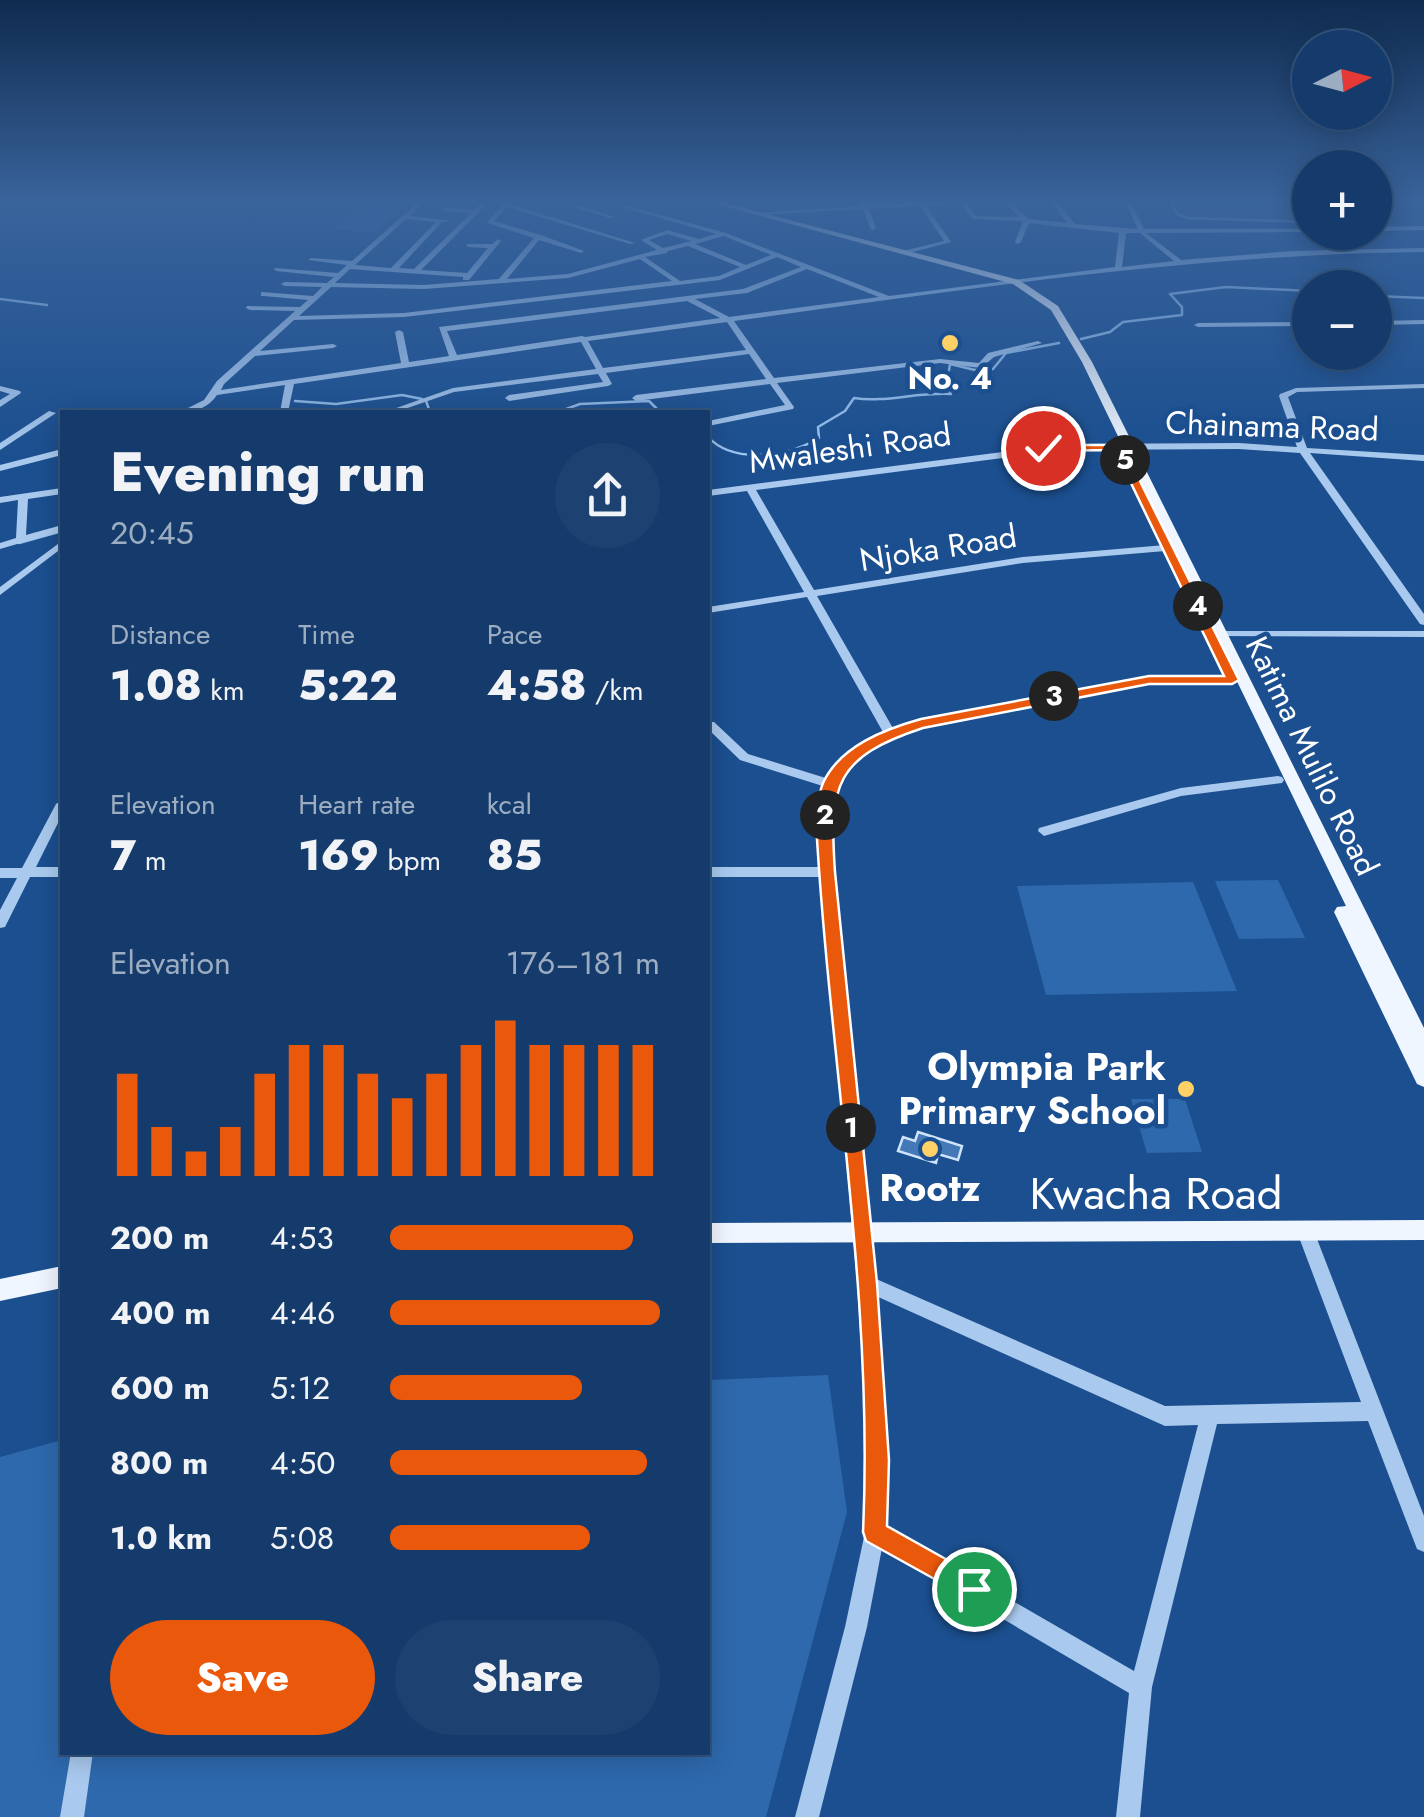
<!DOCTYPE html>
<meta charset="utf-8">
<style>
:root{--surface:#143b6b;--page:#1d4271;--text:#f1f3f6;--muted:#9dadc1;--line:#33557e;--accent:#ea580c}
body{margin:0;font-family:Jost,sans-serif;background:var(--page);color:var(--text);height:100vh;display:flex;flex-direction:column;font-size:38px;white-space:nowrap}
*{box-sizing:border-box;margin:0}
p{font-size:32px;color:var(--muted)}
.icon{flex:none;width:55px;height:55px;fill:none;stroke:currentColor;stroke-width:2;stroke-linecap:round;stroke-linejoin:round}
.map{position:relative;flex:1;overflow:hidden}
.panel{position:absolute;left:60px;top:410px;width:650px;height:1345px;display:flex;flex-direction:column;background:var(--surface);border-radius:0px;box-shadow:0 5px 25px #0003,0 0 0 2px var(--line)}
.panel>*{flex:none}
.needle{width:65px;rotate:84deg}
.fabs{position:absolute;left:1292px;top:30px;display:grid;gap:20px}
.fabs a{display:grid;place-items:center;width:100px;height:100px;border-radius:50%;background:var(--surface);box-shadow:0 5px 25px #0003,0 0 0 2px var(--line);font-size:50px}
.pin{position:absolute;display:grid;place-items:center;width:85px;height:85px;color:#fff;margin:-42px;border:5px solid #fff;border-radius:50%;box-shadow:0 2px 10px #0007}
.km{position:absolute;width:50px;height:50px;margin:-25px;border-radius:50%;background:#222;color:#fff;font-size:28px;line-height:50px;text-align:center}
.round{display:grid;place-items:center;flex:none;width:105px;height:105px;border-radius:52px;background:var(--page)}
.head{display:flex;align-items:center;justify-content:space-between;height:170px;padding:0 50px}
h1{font-size:55px;font-weight:800;line-height:75px}
.stats{display:grid;grid-template-columns:repeat(3,1fr);gap:15px;height:170px;padding:10px 50px}
.stats div{display:grid;align-content:center}
.stats b{font-size:42px;font-weight:800}
.stats small{font-size:28px;font-weight:400}
.stats p{font-size:28px}
.chart{height:280px;padding:20px 50px}
.chart p{display:flex;justify-content:space-between}
.chart svg{width:100%;height:180px;margin-top:10px;stroke:var(--accent);stroke-width:6}
.button{display:flex;gap:20px;margin-top:auto;padding:20px 50px}
.button a{flex:1;height:115px;border-radius:60px;background:var(--accent);color:#fff;font-size:40px;font-weight:800;line-height:115px;text-align:center}
.button a+a{background:var(--page);color:var(--text)}
ul{padding:0 50px;list-style:none;font-size:32px}
li{display:grid;grid-template-columns:160px 120px 1fr;align-items:center;height:75px}
li i{height:25px;border-radius:12px;background:var(--accent)}
.map>svg:first-child{display:block}
.green{fill:#2e69ad}
.water{fill:#3c6290;stroke:#9cc4f0;stroke-width:2.5}
.lines{fill:none;stroke-linecap:round;stroke-linejoin:round}
.stream{stroke:#9cc4f0;stroke-width:2.5}
.building{fill:#4478b7;stroke:#cfe3fa;stroke-width:2.5}
.minor{fill:#a9c9ee;fill-rule:evenodd}
.major{fill:#f0f6ff;fill-rule:evenodd}
.route{fill:#ea580c;stroke:#fff;stroke-width:2.5}
.poi-dot{fill:#ffd166;stroke:#1b4f8f;stroke-width:4}
.labels{text-anchor:middle;stroke-width:9;stroke-linejoin:round;paint-order:stroke}
.far-poi-label{font-size:32px;font-weight:bold;fill:#fff;stroke:#1b4f8f}
.far-street-label{font-size:32px;fill:#fff;stroke:#1b4f8f}
.poi-label{font-size:38px;font-weight:bold;fill:#fff;stroke:#1b4f8f;text-anchor:end}
.near-street-label{font-size:45px;fill:#fff;stroke:#1b4f8f}
</style>
<div class="map">
<svg width="1424" height="1817" viewBox="0 0 1424 1817">
<rect width="100%" height="100%" fill="#1b4f8f"/>
<g class="green">
<polygon points="366,202 408,204 373,233 332,229"/>
<polygon points="1278,880 1305,938 1239,939 1215,881"/>
<polygon points="1193,882 1237,991 1046,995 1017,886"/>
<polygon points="1131,1099 1185,1099 1202,1152 1147,1153"/>
<polygon points="828,1375 847,1512 766,1817 0,1817 0,1457 62,1440 62,1752 708,1752 708,1380"/>
</g>
<polygon class="water" points="1171,202 1310,202 1310,222 1187,218 1177,214"/>
<g class="lines">
<g class="stream">
<polyline points="1375,296 1424,298"/>
<polyline points="0,299 47,305"/>
<polyline points="1081,339 1110,332 1123,322 1182,315 1182,307 1170,294 1226,287 1310,291"/>
<polyline points="295,401 336,404 402,395 422,399"/>
<polyline points="426,401 430,412"/>
<polyline points="558,412 580,404 649,401 660,412"/>
<path d="M 708,437 C 734,465 789,456 819,438 L 818,427 L 845,411 L 854,398 C 885,403 916,392 951,394 L 947,382 L 950,364 L 975,370 L 993,369 L 1006,353 L 1059,343"/>
<polyline points="19,543 62,531"/>
</g>
</g>
<polygon class="building" points="918,1132 962,1146 958,1160 938,1154 936,1163 898,1151 903,1137 915,1141"/>
<g class="lines">
<g class="minor">
<path d="M 418,202 L 424,202 L 410,216 L 451,221 L 442,222 L 399,268 L 414,269 L 471,213 L 443,211 L 441,208 L 475,209 L 483,202 L 489,202 L 421,270 L 467,273 L 488,248 L 468,247 L 466,244 L 492,244 L 498,239 L 501,241 L 469,280 L 463,280 L 463,277 L 350,269 L 335,283 L 424,285 L 499,279 L 534,238 L 488,223 L 488,221 L 505,202 L 511,202 L 509,204 L 635,243 L 630,244 L 507,207 L 494,221 L 541,235 L 584,251 L 581,253 L 539,240 L 507,279 L 568,274 L 657,250 L 641,240 L 667,230 L 699,239 L 716,234 L 604,202 L 613,202 L 726,233 L 889,296 L 1115,267 L 1119,233 L 1029,223 L 1021,242 L 1018,244 L 1015,242 L 1023,221 L 972,219 L 961,204 L 926,206 L 951,242 L 905,254 L 903,251 L 944,241 L 920,206 L 869,209 L 876,228 L 873,230 L 870,228 L 863,209 L 758,215 L 755,213 L 861,206 L 860,202 L 866,202 L 867,205 L 917,202 L 966,202 L 976,216 L 1019,217 L 1004,202 L 1010,202 L 1029,219 L 1067,223 L 1051,202 L 1057,202 L 1075,224 L 1138,229 L 1125,202 L 1131,202 L 1144,229 L 1310,229 L 1310,232 L 1312,232 L 1146,233 L 1181,260 L 1293,251 L 1424,248 L 1424,252 C 1192,254 963,290 734,321 L 774,378 L 940,359 L 979,363 L 988,353 L 1038,341 L 1042,343 L 994,357 L 981,368 L 940,363 L 777,383 L 794,407 L 793,409 L 708,426 L 708,421 L 785,405 L 770,384 L 636,401 L 632,398 L 636,395 L 766,379 L 749,354 L 606,373 L 612,384 L 608,386 L 509,401 L 505,398 L 509,395 L 603,382 L 598,374 L 454,392 L 396,412 L 385,412 L 453,388 L 596,369 L 581,342 L 294,384 L 288,412 L 280,412 L 285,385 L 217,395 C 208,408 196,412 180,412 L 204,400 L 217,381 L 295,311 L 250,310 L 246,308 L 247,306 L 300,307 L 308,300 L 264,296 L 261,296 L 261,292 L 313,296 L 322,287 L 285,286 L 281,284 L 285,282 L 327,283 L 334,277 L 276,271 L 274,268 L 338,273 L 347,265 L 308,260 L 311,258 L 352,261 ZM 406,219 L 436,222 L 391,268 L 355,265 ZM 1126,233 L 1140,233 L 1174,261 L 1122,267 ZM 667,234 L 691,241 L 663,248 L 649,240 ZM 724,236 L 771,255 L 746,265 L 695,244 ZM 688,246 L 740,267 L 719,276 L 680,281 L 645,257 L 667,253 L 668,251 ZM 777,257 L 801,267 L 743,289 L 439,327 L 449,356 L 409,362 L 403,332 L 399,330 L 395,332 L 401,363 L 221,390 L 224,384 L 255,356 L 333,348 L 337,346 L 333,344 L 260,351 L 294,320 L 404,317 L 720,280 ZM 640,259 L 672,281 L 404,313 L 299,316 L 331,287 L 424,289 L 568,278 ZM 807,269 L 879,297 L 729,317 L 695,299 L 747,293 ZM 687,301 L 720,318 L 585,337 L 582,336 L 457,355 L 447,331 ZM 727,322 L 746,350 L 603,368 L 588,341 Z"/>
<polygon points="557,202 566,202 615,217 610,218"/>
<polygon points="1424,226 1424,230 1375,231 1375,227"/>
<polygon points="1424,320 1424,324 1375,325 1375,321"/>
<polygon points="1310,322 1310,326 1198,327 1194,325 1198,323"/>
<path d="M 1424,384 L 1424,388 L 1297,392 L 1288,397 L 1307,448 L 1424,455 L 1424,461 L 1310,453 L 1424,614 L 1424,625 L 1420,624 L 1300,453 L 1239,449 L 1065,450 L 756,490 L 814,590 L 1023,557 L 1177,544 L 1182,547 L 1177,550 L 1023,563 L 817,596 L 894,730 L 921,720 L 1149,676 L 1232,676 L 1238,680 L 1232,684 C 1204,684 1175,681 1148,684 C 1115,688 1082,697 1050,703 C 994,714 876,725 844,774 C 826,802 832,841 834,872 L 874,1278 L 1165,1406 L 1361,1402 L 1297,1232 L 1300,1226 L 1306,1224 L 1312,1226 L 1424,1516 L 1424,1552 L 1417,1549 L 1368,1421 L 1217,1424 L 1152,1687 L 1140,1817 L 1116,1817 L 1129,1693 L 882,1548 L 867,1627 L 819,1817 L 795,1817 L 845,1627 L 865,1532 L 868,1460 L 857,1283 L 821,877 L 708,877 L 708,867 L 820,867 L 820,814 L 826,787 L 740,760 L 708,729 L 708,722 L 714,722 L 748,754 L 829,779 C 841,756 861,745 884,734 L 807,597 L 708,613 L 708,607 L 804,592 L 747,491 L 708,496 L 708,490 L 1065,444 L 1239,443 L 1297,447 L 1279,396 L 1280,394 L 1296,388 ZM 876,1296 L 1165,1426 L 1198,1425 L 1134,1671 L 885,1527 L 888,1460 Z"/>
<polygon points="0,386 20,391 21,393 0,407 0,400 10,394 0,391"/>
<polygon points="49,411 56,413 0,450 0,443"/>
<polygon points="62,449 62,455 0,471 0,465"/>
<polygon points="62,488 62,494 28,499 26,535 62,525 62,531 0,549 0,543 16,538 18,500 0,503 0,497"/>
<polygon points="62,541 62,548 0,595 0,587"/>
<polygon points="1212,631 1424,631 1424,637 1208,636 1207,634"/>
<polygon points="1278,776 1282,777 1284,780 1282,783 1181,796 1044,836 1038,831 1039,828 1181,788"/>
<polygon points="62,800 62,815 36,867 62,867 62,877 30,877 5,927 0,928 0,910 17,878 0,878 0,868 22,868 56,804"/>
<polygon points="71,1752 93,1752 84,1817 60,1817"/>
</g>
<g class="major">
<polygon points="709,202 721,202 1019,280 1058,306 1092,362 1424,1028 1424,1087 1417,1084 1334,912 1337,907 1346,906 1082,362 1051,310 1013,284"/>
<polygon points="1424,1220 1424,1240 708,1243 708,1223"/>
<polygon points="62,1266 62,1288 0,1301 0,1279"/>
</g>
</g>
<linearGradient id="sky" x2="0" y2="1"><stop stop-color="#0f2b4f"/><stop offset="0.44" stop-color="#39639b"/><stop offset="1" stop-color="#39639b" stop-opacity="0"/></linearGradient>
<rect width="1424" height="456" fill="url(#sky)"/>
<path class="route" d="M 1043,445 L 1122,445 L 1239,680 L 1232,684 L 1149,684 L 923,728 C 835,757 829,785 835,872 L 877,1283 L 889,1460 L 887,1526 L 983,1580 L 986,1589 L 983,1598 L 974,1601 L 866,1541 L 863,1532 C 874,1295 829,1058 816,822 C 818,810 818,794 823,783 C 840,746 885,729 921,719 L 1149,676 L 1224,676 L 1115,450 L 1039,451 Z"/>
<g class="poi-dot">
<circle cx="950" cy="343" r="10"/>
<circle cx="1186" cy="1089" r="10"/>
<circle cx="930" cy="1149" r="10"/>
</g>
<g class="labels">
<g class="far-poi-label">
<text x="950" y="389">No. 4</text>
</g>
<g class="far-street-label">
<text transform="translate(1272 426) rotate(2)" y="11">Chainama Road</text>
<text transform="translate(850 448) rotate(-8)" y="11">Mwaleshi Road</text>
<text transform="translate(938 548) rotate(-9)" y="11">Njoka Road</text>
<text transform="translate(1312 756) rotate(64)" y="11">Katima Mulilo Road</text>
</g>
<g class="poi-label">
<text x="1166" y="1080">Olympia Park<tspan x="1166" dy="44">Primary School</tspan></text>
<text x="930" y="1201" text-anchor="middle">Rootz</text>
</g>
<g class="near-street-label">
<text x="1156" y="1209">Kwacha Road</text>
</g>
</g>
</svg>
<div class="fabs">
<a><svg class="needle" viewBox="-14 -14 28 28"><path d="M0-13l5 13h-10z" fill="#e53935"/><path d="M0 13l5-13h-10z" fill="#9dadc1"/></svg></a>
<a>+</a>
<a>−</a>
</div>
<div class="pin" style="left:974px;top:1589px;background:#1e9e55"><svg class="icon" aria-label="arrive" viewBox="0 0 24 24"><path d="M6 21V4h12l-3 4 3 4H6"/></svg></div>
<div class="pin" style="left:1043px;top:448px;background:#d93025"><svg class="icon" aria-label="check" viewBox="0 0 24 24"><path d="M5 12l5 5 9-10"/></svg></div>
<b class="km" style="left:851px;top:1128px">1</b>
<b class="km" style="left:825px;top:815px">2</b>
<b class="km" style="left:1054px;top:696px">3</b>
<b class="km" style="left:1198px;top:606px">4</b>
<b class="km" style="left:1125px;top:460px">5</b>
<section class="panel">
<div class="head"><div><h1>Evening run</h1><p>20:45</p></div><a class="round"><svg class="icon" aria-label="share" viewBox="0 0 24 24"><path d="M12 15V3M7 8l5-5 5 5M5 13v7h14v-7"/></svg></a></div>
<div class="stats">
<div><p>Distance</p><b>1.08<small> km</small></b></div>
<div><p>Time</p><b>5:22</b></div>
<div><p>Pace</p><b>4:58<small> /km</small></b></div>
</div>
<div class="stats">
<div><p>Elevation</p><b>7<small> m</small></b></div>
<div><p>Heart rate</p><b>169<small> bpm</small></b></div>
<div><p>kcal</p><b>85</b></div>
</div>
<div class="chart"><p><span>Elevation</span>176–181 m</p>
<svg viewBox="0 0 160 44" preserveAspectRatio="none"><path d="M5 44V19M15 44V32M25 44V38M35 44V32M45 44V19M55 44V12M65 44V12M75 44V19M85 44V25M95 44V19M105 44V12M115 44V6M125 44V12M135 44V12M145 44V12M155 44V12"/></svg>
</div>
<ul>
<li><b>200 m</b>4:53<i style="width:90%"></i></li>
<li><b>400 m</b>4:46<i style="width:100%"></i></li>
<li><b>600 m</b>5:12<i style="width:71%"></i></li>
<li><b>800 m</b>4:50<i style="width:95%"></i></li>
<li><b>1.0 km</b>5:08<i style="width:74%"></i></li>
</ul>
<div class="button"><a>Save</a><a>Share</a></div>
</section>
</div>
